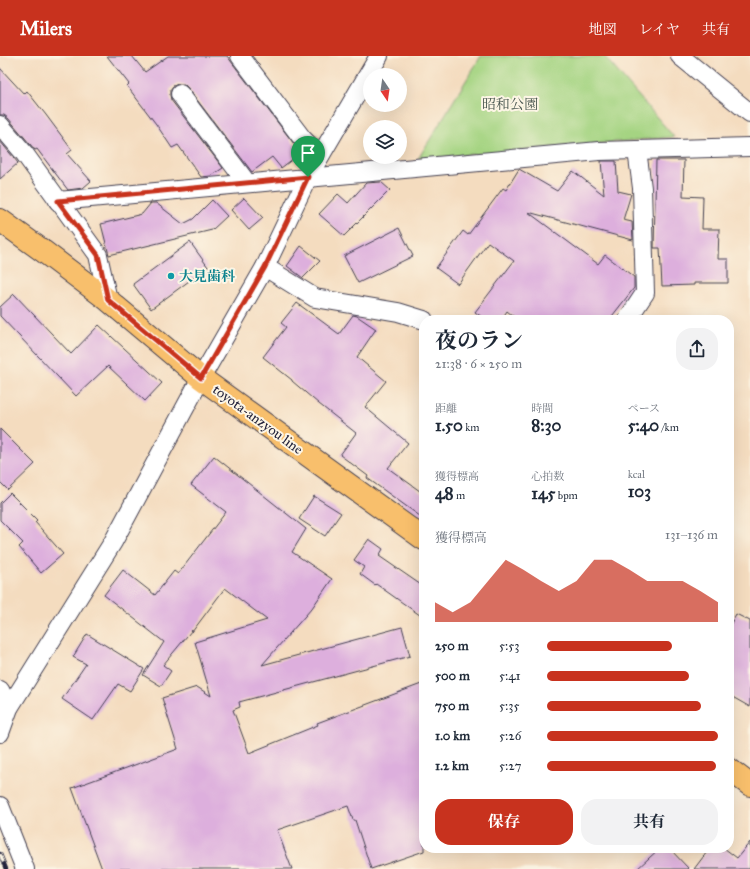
<!DOCTYPE html>
<html lang="ja">
<meta charset="utf-8">
<style>
:root{--surface:#fff;--page:#f2f2f3;--text:#1f2937;--muted:#747a83;--accent:#c8321e}
body{margin:0;font-family:"IM FELL Great Primer","Noto Serif JP",serif;background:var(--page);color:var(--text);height:100vh;display:flex;flex-direction:column;font-size:15px;white-space:nowrap}
*{box-sizing:border-box;margin:0}
p{font-size:13px;color:var(--muted)}
.icon{flex:none;width:22px;height:22px;fill:none;stroke:currentColor;stroke-width:2;stroke-linecap:round;stroke-linejoin:round}
.map{position:relative;flex:1;overflow:hidden}
.details{position:absolute;left:419px;top:259px;width:315px;height:538px;display:flex;flex-direction:column;background:var(--surface);border-radius:16px;box-shadow:0 4px 16px #0002}
.details>*{flex:none}
.needle{width:26px;rotate:167deg}
.fabs{position:absolute;left:363px;top:12px;display:grid;gap:8px}
.fabs a{display:grid;place-items:center;width:44px;height:44px;border-radius:50%;background:var(--surface);box-shadow:0 4px 16px #0002;font-size:20px}
.pin{position:absolute;display:grid;place-items:center;width:34px;height:34px;color:#fff;margin:-41px -17px;border-radius:50% 50% 50% 0;rotate:-45deg;box-shadow:0 0 4px #0007}
.pin .icon{rotate:45deg}
.round{display:grid;place-items:center;flex:none;width:42px;height:42px;border-radius:16px;background:var(--page)}
.summary{display:flex;align-items:center;justify-content:space-between;height:68px;padding:0 16px}
h1{font-size:22px;font-weight:700;line-height:30px}
.stats{display:grid;grid-template-columns:repeat(3,1fr);gap:6px;height:68px;padding:4px 16px}
.stats div{display:grid;align-content:center}
.stats b{font-size:17px;font-weight:700}
.stats small{font-size:11px;font-weight:400}
.stats p{font-size:11px}
.chart{height:112px;padding:8px 16px}
.chart p{display:flex;justify-content:space-between}
.chart svg{width:100%;height:72px;margin-top:4px;fill:var(--accent);opacity:.7}
.action{display:flex;gap:8px;margin-top:auto;padding:8px 16px}
.action a{flex:1;height:46px;border-radius:16px;background:var(--accent);color:#fff;font-size:16px;font-weight:700;line-height:46px;text-align:center}
.action a+a{background:var(--page);color:var(--text)}
ul{padding:0 16px;list-style:none;font-size:13px}
li{display:grid;grid-template-columns:64px 48px 1fr;align-items:center;height:30px}
li i{height:10px;border-radius:5px;background:var(--accent)}
header{display:flex;align-items:center;gap:24px;box-sizing:border-box;height:56px;padding:0 20px;background:var(--accent);color:#fff}
header strong{font-size:19px}
nav{display:flex;gap:22px;margin-inline-start:auto;font-size:14px}
.map>svg:first-child{display:block}
.green{fill:#a5d482;stroke:#647b5e}
.building{fill:#ddafdd}
.lines{fill:none;stroke-linecap:round;stroke-linejoin:round}
.minor-casing{stroke:#423e4f;stroke-width:20}
.major-casing{stroke:#423e4f;stroke-width:24}
.minor{stroke:#fff;stroke-width:18}
.major{stroke:#f8bf6c;stroke-width:22}
.rail-casing{stroke:#22223b;stroke-width:4.5}
.rail{stroke:#fcf5e5;stroke-width:3;stroke-dasharray:9;stroke-linecap:butt}
.route-casing{stroke:#fff;stroke-width:8}
.route{stroke:#c8321e;stroke-width:5}
.culture-dot{fill:#0f9aa8;stroke:#fcf5e5;stroke-width:1.5}
.labels{text-anchor:middle;stroke-width:4;stroke-linejoin:round;paint-order:stroke}
.park-label{font-size:14px;fill:#495750;stroke:#fcf5e5}
.culture-label{font-size:14px;font-weight:bold;fill:#0d838f;stroke:#fcf5e5;text-anchor:start}
.street-label{font-size:14px;fill:#22223b;stroke:#fcf5e5}
</style>
<header>
<strong>Milers</strong>
<nav><a>地図</a><a>レイヤ</a><a>共有</a></nav>
</header>
<div class="map">
<svg width="750" height="813" viewBox="0 0 750 813">
<rect width="100%" height="100%" fill="#fcf5e5"/>
<filter id="ink" filterUnits="userSpaceOnUse"><feTurbulence type="fractalNoise" baseFrequency=".025" numOctaves="2"/><feDisplacementMap in="SourceGraphic" scale="8" xChannelSelector="R" yChannelSelector="G"/><feConvolveMatrix kernelMatrix="1 2 1 2 8 2 1 2 1" color-interpolation-filters="sRGB"/></filter>
<filter id="wash" filterUnits="userSpaceOnUse"><feTurbulence type="fractalNoise" baseFrequency=".012" numOctaves="4" result="noise"/><feDisplacementMap in="SourceGraphic" scale="16" xChannelSelector="R" yChannelSelector="G"/><feGaussianBlur stdDeviation="0.9" result="paint"/><feColorMatrix in="noise" values="0 0 0 0 0 0 0 0 0 0 0 0 0 0 0 0 0 1.4 0 .05"/><feComposite in="paint" operator="in"/></filter>
<g filter="url(#wash)">
<rect width="100%" height="100%" fill="#f4dcbf"/>
<polygon class="green" points="481,0 604,0 674,81 418,103"/>
<g id="blocks">
<g class="building">
<polygon points="107,0 132,0 145,16 168,0 227,0 294,88 302,96 281,112 272,101 252,116 188,32 184,28 178,28 173,30 170,34 170,39 171,44 223,112 211,120 201,121 178,89 172,92 156,68 127,30 129,28"/>
<polygon points="0,12 24,38 27,35 46,59 72,94 67,98 91,125 83,132 68,134 37,93 35,94 8,62 4,59 0,59"/>
<polygon points="0,85 18,107 0,123"/>
<polygon points="656,104 684,104 683,140 703,141 702,173 719,173 718,203 728,203 728,227 694,227 694,229 662,230 660,192 654,192"/>
<polygon points="601,105 616,105 618,135 631,138 623,164 632,166 633,184 528,156 598,208 605,199 634,221 634,232 609,264 518,264 507,255 501,264 486,264 475,256 514,205 488,186 458,228 436,212 463,175 468,179 503,132 506,134 519,113 557,135 573,115 604,139"/>
<polygon points="381,126 390,134 344,180 319,158 338,138 348,147 366,127"/>
<polygon points="244,142 263,162 249,174 231,154"/>
<polygon points="212,144 227,160 212,174 109,199 101,168 142,158 151,147 156,147 183,168 193,163"/>
<polygon points="399,172 413,200 358,227 344,200"/>
<polygon points="190,186 208,211 151,253 133,228"/>
<polygon points="301,190 320,205 303,222 287,210"/>
<polygon points="14,238 71,298 99,269 162,327 145,345 108,310 76,340 0,260 0,251"/>
<polygon points="297,247 339,278 353,259 357,260 376,273 357,301 386,325 365,351 408,387 388,412 424,438 424,463 367,422 368,420 340,399 356,377 319,348 292,325 292,324 263,301 286,271 281,267"/>
<polygon points="0,373 35,408 8,434 0,426"/>
<polygon points="214,400 306,473 292,496 332,523 312,552 262,609 402,571 410,600 239,646 240,651 233,654 249,697 318,669 317,667 424,627 424,795 371,813 355,764 353,764 348,750 277,774 292,813 102,813 72,732 178,693 162,642 197,631 211,640 195,586 267,564 225,532 192,576 192,574 163,609 171,615 161,630 143,619 164,586 104,539 123,514 155,539 174,515 178,518 226,456 191,429"/>
<polygon points="10,437 37,464 35,466 63,498 41,517 19,491 23,487 0,464 0,447"/>
<polygon points="314,440 341,457 325,480 299,463"/>
<polygon points="369,483 383,493 379,500 424,531 424,562 376,528 375,529 360,518 364,511 354,504"/>
<polygon points="736,558 750,565 750,651 729,639 729,571"/>
<polygon points="87,578 144,613 130,635 118,628 93,664 62,643 86,608 73,601"/>
<polygon points="750,786 750,813 694,813 710,792 724,792 737,802"/>
<polygon points="660,792 669,792 689,813 637,813"/>
</g>
</g>
</g>
<g filter="url(#ink)">
<use href="#blocks" fill-opacity="0" stroke="#423e4f" stroke-width="1"/>
<g class="lines">
<defs>
<g id="minor">
<polyline points="240,0 302,82 320,100"/>
<polyline points="680,0 750,57"/>
<polyline points="180,38 247,127"/>
<polyline points="0,69 24,97 98,199 108,244"/>
<polyline points="58,145 599,95 750,91"/>
<polyline points="265,211 315,242 398,256 424,264"/>
<polyline points="627,264 645,237 642,132 637,94"/>
<polyline points="0,634 9,652"/>
<polyline points="0,677 9,652 113,486 201,322 265,211 308,121 379,0"/>
<polyline points="0,750 25,813"/>
</g>
<g id="major">
<polyline points="0,164 43,195 108,244 201,322 424,483"/>
<polyline points="729,713 750,729"/>
</g>
</defs>
<use href="#minor" class="minor-casing"/>
<use href="#major" class="major-casing"/>
<use href="#minor" class="minor"/>
<use href="#major" class="major"/>
<defs>
<polyline id="rail" points="0,798 6,813"/>
</defs>
<use href="#rail" class="rail-casing"/>
<use href="#rail" class="rail"/>
</g>
</g>
<g class="lines" filter="url(#ink)">
<defs>
<polygon id="route" points="308,121 265,211 201,322 108,244 98,199 58,145"/>
</defs>
<use href="#route" class="route-casing"/>
<use href="#route" class="route"/>
</g>
<circle class="culture-dot" cx="171" cy="220" r="4"/>
<g class="labels">
<g class="park-label">
<text x="510" y="53">昭和公園</text>
</g>
<g class="culture-label">
<text x="179" y="225">大見歯科</text>
</g>
<g class="street-label">
<text transform="translate(258 363) rotate(36)" y="5">toyota-anzyou line</text>
</g>
</g>
</svg>
<div class="fabs">
<a><svg class="needle" viewBox="-14 -14 28 28"><path d="M0-13l5 13h-10z" fill="#e53935"/><path d="M0 13l5-13h-10z" fill="#747a83"/></svg></a>
<a><svg class="icon" aria-label="layers" viewBox="0 0 24 24"><path d="M12 4l9 5-9 5-9-5zM3 14l9 5 9-5"/></svg></a>
</div>
<div class="pin" style="left:308px;top:121px;background:#1e9e55"><svg class="icon" aria-label="arrive" viewBox="0 0 24 24"><path d="M6 21V4h12l-3 4 3 4H6"/></svg></div>
<section class="details">
<div class="summary"><div><h1>夜のラン</h1><p>21:38 · 6 × 250 m</p></div><a class="round"><svg class="icon" aria-label="share" viewBox="0 0 24 24"><path d="M12 15V3M7 8l5-5 5 5M5 13v7h14v-7"/></svg></a></div>
<div class="stats">
<div><p>距離</p><b>1.50<small> km</small></b></div>
<div><p>時間</p><b>8:30</b></div>
<div><p>ペース</p><b>5:40<small> /km</small></b></div>
</div>
<div class="stats">
<div><p>獲得標高</p><b>48<small> m</small></b></div>
<div><p>心拍数</p><b>145<small> bpm</small></b></div>
<div><p>kcal</p><b>103</b></div>
</div>
<div class="chart"><p><span>獲得標高</span>131–136 m</p>
<svg viewBox="0 0 160 44" preserveAspectRatio="none"><path d="M0 44V32L10 38L20 32L30 19L40 6L50 12L60 19L70 25L80 19L90 6L100 6L110 12L120 19L130 19L140 19L150 25L160 32V44z"/></svg>
</div>
<ul>
<li><b>250 m</b>5:53<i style="width:73%"></i></li>
<li><b>500 m</b>5:41<i style="width:83%"></i></li>
<li><b>750 m</b>5:35<i style="width:90%"></i></li>
<li><b>1.0 km</b>5:26<i style="width:100%"></i></li>
<li><b>1.2 km</b>5:27<i style="width:99%"></i></li>
</ul>
<div class="action"><a>保存</a><a>共有</a></div>
</section>
</div>
